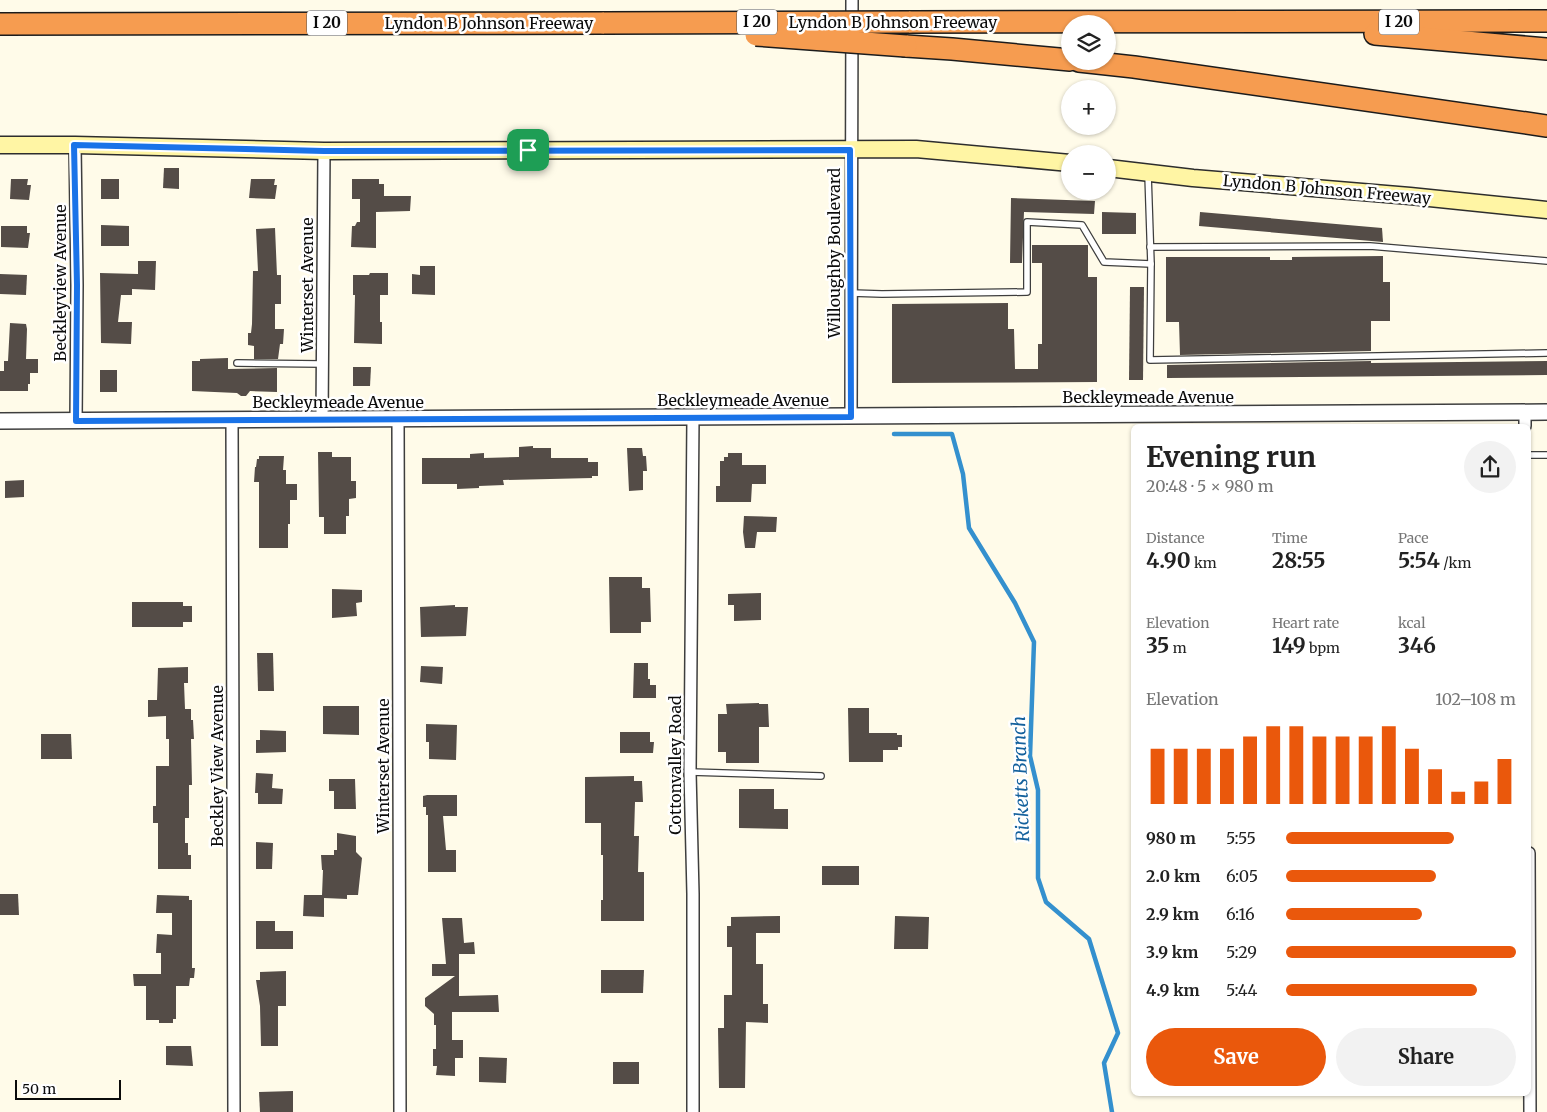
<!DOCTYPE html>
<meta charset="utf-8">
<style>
:root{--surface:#fff;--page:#f2f2f2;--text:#222;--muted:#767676;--accent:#ea580c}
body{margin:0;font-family:Merriweather,serif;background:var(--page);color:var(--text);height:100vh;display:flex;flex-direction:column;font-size:19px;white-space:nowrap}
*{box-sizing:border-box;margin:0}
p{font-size:16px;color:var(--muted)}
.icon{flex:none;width:28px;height:28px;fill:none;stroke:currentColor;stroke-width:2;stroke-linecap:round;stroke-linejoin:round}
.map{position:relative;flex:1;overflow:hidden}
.drawer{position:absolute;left:1131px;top:424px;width:400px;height:672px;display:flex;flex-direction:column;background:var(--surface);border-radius:8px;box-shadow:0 1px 4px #0004}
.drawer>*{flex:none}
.tools{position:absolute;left:1061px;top:15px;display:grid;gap:10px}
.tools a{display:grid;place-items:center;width:55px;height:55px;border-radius:50%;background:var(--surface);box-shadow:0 1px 4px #0004;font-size:25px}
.scale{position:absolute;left:15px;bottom:12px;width:106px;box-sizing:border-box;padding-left:5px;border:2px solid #0b0b0b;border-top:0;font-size:14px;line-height:18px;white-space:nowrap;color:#0b0b0b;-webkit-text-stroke:4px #fff;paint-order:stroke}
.pin{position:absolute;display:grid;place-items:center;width:42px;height:42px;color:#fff;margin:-21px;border-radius:10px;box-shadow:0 2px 8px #0006}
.round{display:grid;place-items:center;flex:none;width:52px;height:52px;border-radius:26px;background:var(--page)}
.headline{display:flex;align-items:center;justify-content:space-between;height:85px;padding:0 15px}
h1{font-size:28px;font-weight:700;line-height:38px}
.metrics{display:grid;grid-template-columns:repeat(3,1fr);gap:8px;height:85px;padding:5px 15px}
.metrics div{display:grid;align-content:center}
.metrics b{font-size:21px;font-weight:700}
.metrics small{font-size:14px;font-weight:400}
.metrics p{font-size:14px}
.chart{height:140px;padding:10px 15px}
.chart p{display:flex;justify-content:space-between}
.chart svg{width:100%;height:90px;margin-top:5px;stroke:var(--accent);stroke-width:6}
.action{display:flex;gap:10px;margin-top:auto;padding:10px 15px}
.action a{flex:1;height:58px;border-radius:30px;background:var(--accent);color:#fff;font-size:20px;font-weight:700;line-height:58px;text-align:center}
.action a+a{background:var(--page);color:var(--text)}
ul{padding:0 15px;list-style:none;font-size:16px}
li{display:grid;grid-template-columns:80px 60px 1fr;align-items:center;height:38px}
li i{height:12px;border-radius:6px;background:var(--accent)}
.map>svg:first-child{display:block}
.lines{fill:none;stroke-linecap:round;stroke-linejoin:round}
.stream{stroke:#3490ce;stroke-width:4.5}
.building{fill:#544c47}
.service-casing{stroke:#3e3e3e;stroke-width:8}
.minor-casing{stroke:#3e3e3e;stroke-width:14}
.tertiary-casing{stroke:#3e3e3e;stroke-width:18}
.secondary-casing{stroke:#2d2d2d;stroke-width:19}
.motorway-casing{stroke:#1c1c1c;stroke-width:24}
.service{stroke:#fff;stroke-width:5.5}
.minor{stroke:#fff;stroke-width:11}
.tertiary{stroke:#fff;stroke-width:15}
.secondary{stroke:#fff5a4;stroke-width:16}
.motorway{stroke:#f69c50;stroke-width:21}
.motorway-bridge-casing{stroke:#1c1c1c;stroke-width:24;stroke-linecap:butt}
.motorway-bridge{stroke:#f69c50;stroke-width:21}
.route-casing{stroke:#fff;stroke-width:10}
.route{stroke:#1a73e8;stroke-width:6}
.labels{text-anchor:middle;stroke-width:5;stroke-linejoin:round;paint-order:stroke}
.shield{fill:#fff;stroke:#545454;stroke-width:1}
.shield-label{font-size:15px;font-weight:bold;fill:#0b0b0b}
.street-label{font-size:16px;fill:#0b0b0b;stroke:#fff}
.water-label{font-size:18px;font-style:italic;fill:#14619d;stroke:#fff}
</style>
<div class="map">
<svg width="1547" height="1112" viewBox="0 0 1547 1112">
<rect width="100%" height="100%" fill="#fffbe9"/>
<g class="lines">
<polyline class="stream" points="894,434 952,434 963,474 969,528 1015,603 1034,642 1030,756 1038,790 1038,878 1046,902 1089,939 1118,1033 1104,1063 1112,1112"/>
</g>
<g class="building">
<polygon points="164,168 179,168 179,189 163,188"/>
<polygon points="11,179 28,179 27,185 31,185 29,200 10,199"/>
<rect x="101" y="179" width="18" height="20"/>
<polygon points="251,179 275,179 274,185 277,185 275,199 249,198"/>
<polygon points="352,179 379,179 379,184 384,184 384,196 411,196 410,211 376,212 376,248 351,247 352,226 355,226 357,222 360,222 360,199 352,199"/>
<polygon points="1011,198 1095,201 1094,214 1024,212 1022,263 1010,263"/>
<polygon points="1102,212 1136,213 1136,234 1102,234"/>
<polygon points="1200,212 1382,228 1383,242 1199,226"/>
<polygon points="101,225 129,226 129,246 101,246"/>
<polygon points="1,226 27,226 27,233 30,233 28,248 1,247"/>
<polygon points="275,228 277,275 281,275 281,304 275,304 275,329 284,329 283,344 280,344 278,359 254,359 254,346 248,345 248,333 251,333 252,324 253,271 258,271 256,229"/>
<polygon points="1032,245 1088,245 1088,277 1097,277 1097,382 892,383 892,304 1008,303 1008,329 1014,329 1015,369 1038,369 1038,344 1042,344 1042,263 1032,263"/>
<polygon points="1383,256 1383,282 1390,282 1390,321 1371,321 1371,351 1180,355 1179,322 1166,322 1166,257 1270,257 1270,260 1292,260 1292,257"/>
<polygon points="138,261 156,261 155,290 132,289 132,295 121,295 118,322 132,322 131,344 101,343 100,273 138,274"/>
<polygon points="420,266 435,266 435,295 412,294 412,274 420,275"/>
<polygon points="370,273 388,273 388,295 380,295 380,322 382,322 382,344 354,343 355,295 353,295 353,275 369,275"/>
<polygon points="0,274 27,275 26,295 0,294"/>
<polygon points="1130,287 1144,287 1143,380 1129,380"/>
<polygon points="10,323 26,324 27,329 26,359 38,359 38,373 30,373 30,384 28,384 28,391 0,391 0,371 4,371 4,361 8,361"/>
<polygon points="228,358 228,369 277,368 277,392 250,391 246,396 241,396 237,393 192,391 192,361 200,361 200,359"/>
<polygon points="1371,361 1371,363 1547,361 1547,375 1167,378 1167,365"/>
<polygon points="353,367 371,367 370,386 353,386"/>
<rect x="100" y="370" width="17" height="22"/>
<polygon points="533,446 533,448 551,448 551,458 588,458 588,462 598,462 598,476 592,476 592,478 503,480 504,485 479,486 479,488 457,489 457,484 422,484 422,458 470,458 470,454 484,453 484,458 519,457 519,447"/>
<polygon points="627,448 642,448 643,456 646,456 647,471 643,471 643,490 629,491"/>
<polygon points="318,452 332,452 332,457 351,457 351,481 356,481 356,498 349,499 349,516 346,516 346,534 324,534 324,517 319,517"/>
<polygon points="728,453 742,453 742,465 766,465 766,484 752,484 751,502 716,502 716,486 720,486 720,461 724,461 724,457 728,457"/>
<polygon points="259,456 284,456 283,470 286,470 286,484 297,484 297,500 290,500 290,524 288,524 288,548 259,548 259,482 254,482 255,467 256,467 257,459 259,459"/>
<polygon points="24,480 24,497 5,498 5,481"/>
<polygon points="744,516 777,517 776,532 757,532 755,548 745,548 743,532"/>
<polygon points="609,577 642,577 642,588 650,588 651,622 641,622 641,633 610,633"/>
<polygon points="332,589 362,590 362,602 356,603 357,616 332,618"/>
<polygon points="761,593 761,620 734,621 734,605 728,605 728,594"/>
<polygon points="132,602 183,602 183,606 192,606 192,622 183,622 183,627 132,627"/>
<polygon points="455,605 455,607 468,607 466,636 421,637 420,607"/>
<polygon points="257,653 273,653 274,691 258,691"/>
<polygon points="634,663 648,663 648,679 650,679 650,685 656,685 656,698 633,698"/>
<polygon points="421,666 443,667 442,684 420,682"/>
<polygon points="188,667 188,683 184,683 185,709 191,709 191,720 193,720 194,739 191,739 192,785 189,785 189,818 185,818 185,843 188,843 188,855 191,855 191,869 158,869 158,823 153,823 153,806 156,806 156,766 169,766 169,739 166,739 166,716 148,717 148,700 157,700 158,668"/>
<polygon points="759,703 759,704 768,704 769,727 759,727 759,763 726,763 726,752 718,752 718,714 727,714 726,704"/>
<polygon points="323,706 359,706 359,735 323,734"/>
<polygon points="848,708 869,708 869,733 897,733 897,735 902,735 902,747 898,747 898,750 883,750 883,762 849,762"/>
<polygon points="426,724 457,725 456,760 429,759 429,742 426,742"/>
<polygon points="260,730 286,731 286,752 256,753 256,740 260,740"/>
<polygon points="620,732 650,732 650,742 654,742 653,753 620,753"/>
<polygon points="41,734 71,734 72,759 41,759"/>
<polygon points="256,773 273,774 272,788 283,789 282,804 258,804 258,793 255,793"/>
<polygon points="634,776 634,781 642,781 643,802 635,802 634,836 639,836 638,872 644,872 644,921 601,921 601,900 603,900 603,855 601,855 601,823 585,823 585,777"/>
<polygon points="329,779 355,779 356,809 334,809 334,791 329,791"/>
<polygon points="739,789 774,789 774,809 788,809 788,829 739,828"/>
<polygon points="427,795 457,795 457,816 443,816 446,850 456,850 456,872 428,872 428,815 426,815 426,807 423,807 423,796"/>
<polygon points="337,833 356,836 356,852 362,858 358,895 347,895 347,899 324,898 324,917 303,916 304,895 322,895 323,870 322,870 321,855 334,855 334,850 337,850"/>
<polygon points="256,842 273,843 272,869 256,869"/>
<rect x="822" y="866" width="37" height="19"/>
<polygon points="0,894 18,894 19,915 0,915"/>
<polygon points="157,895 189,896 189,900 192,900 192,968 195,968 194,978 190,978 189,986 176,986 176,1019 173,1019 173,1023 159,1023 159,1020 146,1020 146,986 134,986 133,974 161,974 161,953 156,953 157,934 172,935 172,913 156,913"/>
<polygon points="780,916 780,933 756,933 756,964 763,964 763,1004 768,1004 768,1023 746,1022 745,1088 719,1088 718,1028 724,1028 724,995 732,995 732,947 727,947 727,926 731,926 731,917"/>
<polygon points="895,916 929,917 928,949 894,949"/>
<polygon points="442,918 462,918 464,943 474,942 475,954 459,954 459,996 498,995 499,1012 452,1012 452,1040 463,1040 463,1058 455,1058 455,1076 436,1075 437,1066 433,1066 433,1049 436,1049 436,1025 434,1025 434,1014 425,1006 425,998 455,976 432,976 432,964 446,964"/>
<polygon points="256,921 275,921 275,931 293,931 293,949 256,949"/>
<polygon points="601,970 644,970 643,993 601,993"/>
<polygon points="286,971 286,1006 278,1006 278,1046 261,1046 260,1006 256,980 260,980 260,972"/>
<polygon points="166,1046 191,1046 193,1066 166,1065"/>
<polygon points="479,1057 507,1058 506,1083 479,1082"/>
<rect x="613" y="1062" width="26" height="22"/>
<polygon points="293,1091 293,1112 260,1112 259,1092"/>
</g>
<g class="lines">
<defs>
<g id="service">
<polyline points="1150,247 1370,246 1547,261"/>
<polyline points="1151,264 1150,360 1547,353"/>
<polyline points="851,293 882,294 1027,292 1027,222 1082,225 1104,262 1151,264 1148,174"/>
<polyline points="237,363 322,364"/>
<polyline points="1529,455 1547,455"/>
<polyline points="690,772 821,776"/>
</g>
<g id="minor">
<polyline points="75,145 77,285 76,421"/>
<polyline points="1525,412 1525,426"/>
<polyline points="693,417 690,772 693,894 693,1112"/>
<polyline points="851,417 852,0"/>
<polyline points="322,419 324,151"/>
<polyline points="398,419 400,1112"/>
<polyline points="232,420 234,1112"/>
<polyline points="1529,853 1530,1112"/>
</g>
<polyline id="tertiary" points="0,421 1547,412"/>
<g id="secondary">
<polyline points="0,145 75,145 324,151 916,149 1070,163"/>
<polyline points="1108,168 1193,178 1410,196 1547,210"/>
</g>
<g id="motorway">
<polyline points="909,22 1547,21"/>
<polyline points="0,24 604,23"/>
<polyline points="1375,34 1547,49"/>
<polyline points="906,46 952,49 1070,60"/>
<polyline points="1079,61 1134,67 1547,126"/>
</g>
</defs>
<use href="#service" class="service-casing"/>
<use href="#minor" class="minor-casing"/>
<use href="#tertiary" class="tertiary-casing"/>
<use href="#secondary" class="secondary-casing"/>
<use href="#motorway" class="motorway-casing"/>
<use href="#service" class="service"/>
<use href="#minor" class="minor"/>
<use href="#tertiary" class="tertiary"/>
<use href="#secondary" class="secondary"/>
<use href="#motorway" class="motorway"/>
<defs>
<g id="motorway-bridge">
<polyline points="604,23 909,22"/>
<polyline points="756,35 906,46"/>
</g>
</defs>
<use href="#motorway-bridge" class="motorway-bridge-casing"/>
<use href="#motorway-bridge" class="motorway-bridge"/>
</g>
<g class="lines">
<defs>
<polygon id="route" points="74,145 324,151 850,150 851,417 76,421 77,285"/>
</defs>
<use href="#route" class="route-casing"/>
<use href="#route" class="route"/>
</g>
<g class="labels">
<g class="shield">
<rect x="737" y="9.5" width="40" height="25" rx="4"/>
<rect x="1379" y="9.5" width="40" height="25" rx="4"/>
<rect x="307" y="10.5" width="40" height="25" rx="4"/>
</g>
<g class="shield-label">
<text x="757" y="27">I 20</text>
<text x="1399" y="27">I 20</text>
<text x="327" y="28">I 20</text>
</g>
<g class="street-label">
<text x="893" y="28">Lyndon B Johnson Freeway</text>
<text x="489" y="29">Lyndon B Johnson Freeway</text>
<text transform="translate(1327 189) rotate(5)" y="6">Lyndon B Johnson Freeway</text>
<text transform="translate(834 253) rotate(-90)" y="6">Willoughby Boulevard</text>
<text transform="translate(60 283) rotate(-90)" y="6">Beckleyview Avenue</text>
<text transform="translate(307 285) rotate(-90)" y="6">Winterset Avenue</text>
<text x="1148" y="403">Beckleymeade Avenue</text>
<text x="743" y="406">Beckleymeade Avenue</text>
<text x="338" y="408">Beckleymeade Avenue</text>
<text transform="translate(675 765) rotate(-90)" y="6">Cottonvalley Road</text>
<text transform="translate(217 766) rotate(-90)" y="6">Beckley View Avenue</text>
<text transform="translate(383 766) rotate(-90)" y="6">Winterset Avenue</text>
</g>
<g class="water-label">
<text transform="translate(1021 779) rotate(-92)" y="6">Ricketts Branch</text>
</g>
</g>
</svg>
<div class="tools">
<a><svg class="icon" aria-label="layers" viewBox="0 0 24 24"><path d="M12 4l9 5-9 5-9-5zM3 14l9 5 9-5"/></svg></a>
<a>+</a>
<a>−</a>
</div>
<div class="scale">50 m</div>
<div class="pin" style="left:528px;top:150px;background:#1e9e55"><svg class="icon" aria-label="arrive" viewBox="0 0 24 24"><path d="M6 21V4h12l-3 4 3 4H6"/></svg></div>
<section class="drawer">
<div class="headline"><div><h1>Evening run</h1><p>20:48 · 5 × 980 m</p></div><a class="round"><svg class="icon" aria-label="share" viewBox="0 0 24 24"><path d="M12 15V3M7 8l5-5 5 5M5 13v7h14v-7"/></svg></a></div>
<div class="metrics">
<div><p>Distance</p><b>4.90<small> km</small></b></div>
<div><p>Time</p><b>28:55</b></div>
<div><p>Pace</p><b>5:54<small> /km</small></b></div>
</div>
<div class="metrics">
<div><p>Elevation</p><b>35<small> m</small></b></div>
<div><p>Heart rate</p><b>149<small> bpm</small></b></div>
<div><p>kcal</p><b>346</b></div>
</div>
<div class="chart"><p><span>Elevation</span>102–108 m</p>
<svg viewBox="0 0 160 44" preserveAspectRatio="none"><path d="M5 44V17M15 44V17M25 44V17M35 44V17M45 44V11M55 44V6M65 44V6M75 44V11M85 44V11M95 44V11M105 44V6M115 44V17M125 44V27M135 44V38M145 44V33M155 44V22"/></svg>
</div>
<ul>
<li><b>980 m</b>5:55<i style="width:73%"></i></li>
<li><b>2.0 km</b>6:05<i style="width:65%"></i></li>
<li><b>2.9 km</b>6:16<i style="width:59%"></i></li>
<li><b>3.9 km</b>5:29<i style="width:100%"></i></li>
<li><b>4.9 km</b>5:44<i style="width:83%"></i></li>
</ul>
<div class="action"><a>Save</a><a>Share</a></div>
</section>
</div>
